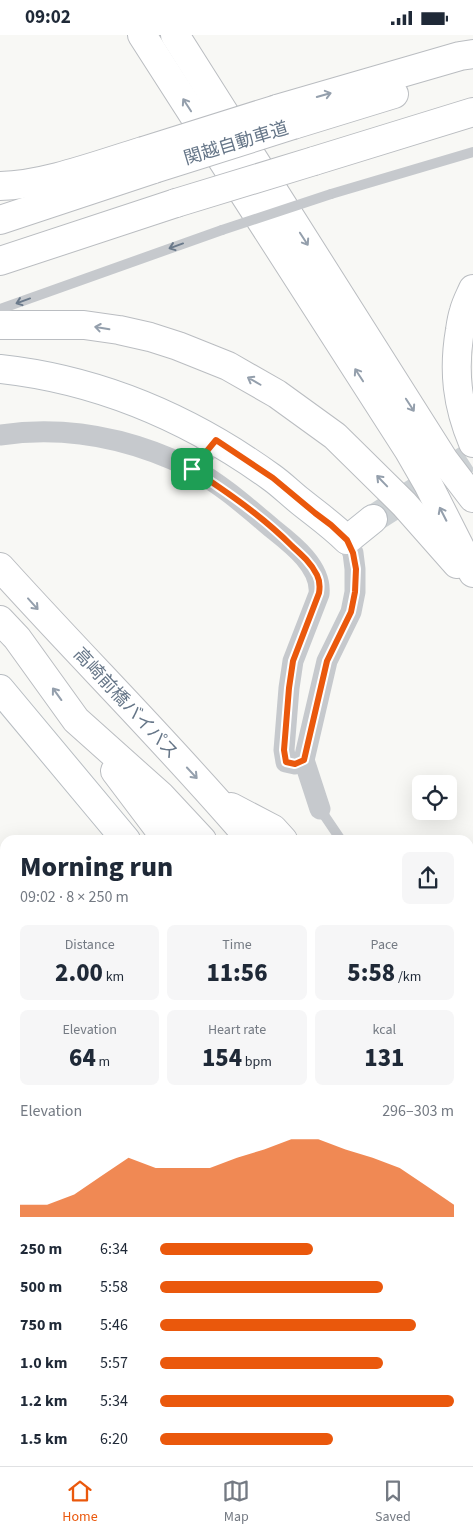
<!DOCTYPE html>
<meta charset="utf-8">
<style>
:root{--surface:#fff;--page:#f6f6f7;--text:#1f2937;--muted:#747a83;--line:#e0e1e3;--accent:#ea580c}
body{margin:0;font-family:"Source Sans 3","Noto Sans JP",sans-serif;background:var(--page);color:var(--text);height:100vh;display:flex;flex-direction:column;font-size:19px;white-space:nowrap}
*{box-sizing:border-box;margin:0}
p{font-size:16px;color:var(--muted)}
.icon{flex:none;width:28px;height:28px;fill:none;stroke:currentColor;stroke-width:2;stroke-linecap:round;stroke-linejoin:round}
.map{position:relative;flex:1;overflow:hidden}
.side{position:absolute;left:0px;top:800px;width:474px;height:631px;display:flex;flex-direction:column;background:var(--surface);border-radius:15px 15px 0 0;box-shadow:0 5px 20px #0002}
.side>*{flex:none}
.tools{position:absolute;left:412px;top:740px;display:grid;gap:10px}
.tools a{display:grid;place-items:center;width:45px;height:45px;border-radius:8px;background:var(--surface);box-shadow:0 5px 20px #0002;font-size:25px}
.pin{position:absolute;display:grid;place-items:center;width:42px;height:42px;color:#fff;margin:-21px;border-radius:10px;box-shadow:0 2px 8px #0006}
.round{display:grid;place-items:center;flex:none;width:52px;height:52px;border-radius:8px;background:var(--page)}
.summary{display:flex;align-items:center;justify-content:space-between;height:85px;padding:0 20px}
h1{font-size:28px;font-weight:800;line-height:38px}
.metrics{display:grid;grid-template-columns:repeat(3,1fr);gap:8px;height:85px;padding:5px 20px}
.metrics div{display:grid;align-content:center;border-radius:8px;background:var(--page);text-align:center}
.metrics b{font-size:25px;font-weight:800}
.metrics small{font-size:14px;font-weight:400}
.metrics p{font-size:14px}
.chart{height:140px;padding:10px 20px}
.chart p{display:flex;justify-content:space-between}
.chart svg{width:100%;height:90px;margin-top:5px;fill:var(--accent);opacity:.7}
ul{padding:0 20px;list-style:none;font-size:16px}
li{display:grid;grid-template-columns:80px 60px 1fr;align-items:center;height:38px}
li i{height:12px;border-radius:6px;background:var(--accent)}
.status{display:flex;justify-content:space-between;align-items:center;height:35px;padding:0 25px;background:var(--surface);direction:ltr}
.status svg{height:14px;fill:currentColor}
.dock{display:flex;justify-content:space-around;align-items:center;height:70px;border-top:1px solid var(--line);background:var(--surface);font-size:14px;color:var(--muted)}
.dock a{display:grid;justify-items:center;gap:2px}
.dock .current{color:var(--accent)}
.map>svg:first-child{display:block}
.built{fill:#e9eae9}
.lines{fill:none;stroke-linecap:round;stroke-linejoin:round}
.secondary-tunnel{stroke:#ccd1d4;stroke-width:28;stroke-dasharray:28 14;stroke-linecap:butt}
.secondary-casing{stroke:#b8bdc2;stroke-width:30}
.highway-casing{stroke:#babdc1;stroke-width:30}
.lane{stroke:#c6c9cd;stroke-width:10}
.street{stroke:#c6c9cd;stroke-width:21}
.secondary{stroke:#fff;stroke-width:28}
.highway{stroke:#fff;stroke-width:28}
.highway-bridge-casing{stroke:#babdc1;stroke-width:30;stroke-linecap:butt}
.lane-bridge{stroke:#c6c9cd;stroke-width:10}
.highway-bridge{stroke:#fff;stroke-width:28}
.oneway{stroke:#949fac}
.oneway2{stroke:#6b7a8b}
.route-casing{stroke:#fff;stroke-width:10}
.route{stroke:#ea580c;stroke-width:6}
.labels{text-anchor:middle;stroke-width:5;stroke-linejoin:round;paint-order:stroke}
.street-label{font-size:18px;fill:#667688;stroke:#fff}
</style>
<div class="status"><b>09:02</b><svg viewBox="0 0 49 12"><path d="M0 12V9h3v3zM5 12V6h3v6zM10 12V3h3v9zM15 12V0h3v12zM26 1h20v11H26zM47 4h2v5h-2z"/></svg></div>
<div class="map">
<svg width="473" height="1431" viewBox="0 0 473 1431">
<rect width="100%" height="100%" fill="#f8f8f5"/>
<polygon class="built" points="469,1249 473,1254 473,1431 68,1431 72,1426 469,1426"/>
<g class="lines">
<polyline class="secondary-tunnel" points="373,484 473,420"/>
<defs>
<g id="secondary">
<path d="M 0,334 C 101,345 189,383 271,442 C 281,449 290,458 300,466 C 316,479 332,490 347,505 L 373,484"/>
<polyline points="0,654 126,805"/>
<polyline points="469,1211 473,1217"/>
</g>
<g id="highway">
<polyline points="142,0 409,416 428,449 473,538"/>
<polyline points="175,0 444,425 473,463"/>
<polyline points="277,74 460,21 473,19"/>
<polyline points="293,90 394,59"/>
<polyline points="314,126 473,77"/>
<path d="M 0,151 C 45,150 100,129 143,116"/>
<polyline points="0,185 154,134"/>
<polyline points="0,226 176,168"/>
<path d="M 473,254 C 470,261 466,268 464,276 C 462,282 461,288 460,295 C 453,336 457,370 473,408"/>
<polyline points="0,290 84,290 119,295 150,302 178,311 228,331 277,359 335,401 404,469 457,529"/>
<path d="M 0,532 C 83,624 171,711 251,805"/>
<polyline points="0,585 17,603 76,685 161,761 202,805"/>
<polyline points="115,736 167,805"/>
<polyline points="231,772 273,794 283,805"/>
<polyline points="469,1003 473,1007"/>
<polyline points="469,1059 473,1065"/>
<polyline points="469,1118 473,1123"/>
<polyline points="469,1170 473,1175"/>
</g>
</defs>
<use href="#secondary" class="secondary-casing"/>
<use href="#highway" class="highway-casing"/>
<g class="lane">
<polyline points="331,159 473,117"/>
<polyline points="0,274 222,195"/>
<polyline points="320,774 341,805"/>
<polyline points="469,942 473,946"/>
</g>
<g class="street">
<path d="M 0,400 C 68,390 130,403 191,433 C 220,448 248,473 273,494 C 292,509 322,532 319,559 L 293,626 L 289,653 L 284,715 L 286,727 L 295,729 L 304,725"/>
<polyline points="192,434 216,405"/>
<polyline points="320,774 304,725 327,626 351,577 355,557 355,534 353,518 347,505"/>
<polyline points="0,1064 5,1062"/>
<polyline points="47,1431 55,1426"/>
</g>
<use href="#secondary" class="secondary"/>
<use href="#highway" class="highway"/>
<defs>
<g id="highway-bridge">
<polyline points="143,116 277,74"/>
<polyline points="154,134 293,90"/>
<polyline points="176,168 314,126"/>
</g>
</defs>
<use href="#highway-bridge" class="highway-bridge-casing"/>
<polyline class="lane-bridge" points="222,195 331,159"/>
<use href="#highway-bridge" class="highway-bridge"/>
</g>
<defs><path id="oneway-shaft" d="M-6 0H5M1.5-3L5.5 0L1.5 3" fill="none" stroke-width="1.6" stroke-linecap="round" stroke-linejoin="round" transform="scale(1.25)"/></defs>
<g class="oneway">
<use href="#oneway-shaft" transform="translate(324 60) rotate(-16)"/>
<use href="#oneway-shaft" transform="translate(187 70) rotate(-123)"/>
<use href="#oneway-shaft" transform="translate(304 204) rotate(57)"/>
<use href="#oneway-shaft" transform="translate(102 293) rotate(-171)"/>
<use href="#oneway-shaft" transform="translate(359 340) rotate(-123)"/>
<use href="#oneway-shaft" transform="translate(254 346) rotate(-150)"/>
<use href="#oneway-shaft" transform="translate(410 370) rotate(57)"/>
<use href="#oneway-shaft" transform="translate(382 446) rotate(-134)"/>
<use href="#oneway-shaft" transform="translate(443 479) rotate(-117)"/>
<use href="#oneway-shaft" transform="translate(33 569) rotate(48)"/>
<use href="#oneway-shaft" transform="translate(57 659) rotate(-126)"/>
<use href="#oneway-shaft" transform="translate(192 738) rotate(47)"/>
</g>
<g class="oneway2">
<use href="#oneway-shaft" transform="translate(176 211) rotate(160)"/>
<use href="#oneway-shaft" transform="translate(23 266) rotate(160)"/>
</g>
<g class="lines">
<defs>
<path id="route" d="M 216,405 L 273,443 L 315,478 L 331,490 L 347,505 L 353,518 L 356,534 L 355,557 L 351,577 L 327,626 L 304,725 L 295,729 L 286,727 L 284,715 L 289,653 L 293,626 L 319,558 C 320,552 320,546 317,540 C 311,528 302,520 292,511 C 262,481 227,457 192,434 Z"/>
</defs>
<use href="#route" class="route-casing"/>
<use href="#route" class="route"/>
</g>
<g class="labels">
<g class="street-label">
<text transform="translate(236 108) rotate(-17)" y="6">関越自動車道</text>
<text transform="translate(126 668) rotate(47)" y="6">高崎前橋バイパス</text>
</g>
</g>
</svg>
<div class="tools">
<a><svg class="icon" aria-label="locate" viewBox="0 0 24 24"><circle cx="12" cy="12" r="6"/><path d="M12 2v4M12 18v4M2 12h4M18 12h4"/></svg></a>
</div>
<div class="pin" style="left:192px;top:434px;background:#1e9e55"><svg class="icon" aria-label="arrive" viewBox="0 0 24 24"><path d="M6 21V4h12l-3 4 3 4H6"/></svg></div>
<section class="side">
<div class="summary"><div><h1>Morning run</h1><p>09:02 · 8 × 250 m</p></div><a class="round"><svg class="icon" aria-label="share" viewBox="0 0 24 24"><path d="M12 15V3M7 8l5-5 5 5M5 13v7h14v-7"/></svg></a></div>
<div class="metrics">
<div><p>Distance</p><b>2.00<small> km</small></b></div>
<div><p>Time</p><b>11:56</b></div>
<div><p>Pace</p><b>5:58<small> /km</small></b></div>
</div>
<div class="metrics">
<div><p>Elevation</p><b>64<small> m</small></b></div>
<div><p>Heart rate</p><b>154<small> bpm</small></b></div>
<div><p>kcal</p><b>131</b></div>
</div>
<div class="chart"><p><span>Elevation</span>296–303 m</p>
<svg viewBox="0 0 160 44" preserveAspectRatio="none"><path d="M0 44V38L10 38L20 33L30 24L40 15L50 20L60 20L70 20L80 15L90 11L100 6L110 6L120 11L130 15L140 20L150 29L160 38V44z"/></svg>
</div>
<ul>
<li><b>250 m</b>6:34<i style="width:52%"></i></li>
<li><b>500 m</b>5:58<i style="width:76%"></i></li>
<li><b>750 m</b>5:46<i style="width:87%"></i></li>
<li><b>1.0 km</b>5:57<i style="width:76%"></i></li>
<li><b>1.2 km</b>5:34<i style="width:100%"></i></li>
<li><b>1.5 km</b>6:20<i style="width:59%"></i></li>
</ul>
</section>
</div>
<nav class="dock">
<a class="current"><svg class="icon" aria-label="home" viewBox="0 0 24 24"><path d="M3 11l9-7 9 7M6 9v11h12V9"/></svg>Home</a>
<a><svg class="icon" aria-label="map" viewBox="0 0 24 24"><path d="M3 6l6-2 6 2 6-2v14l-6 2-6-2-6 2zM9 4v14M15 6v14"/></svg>Map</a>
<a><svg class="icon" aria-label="saved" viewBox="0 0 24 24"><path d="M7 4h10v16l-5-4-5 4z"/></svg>Saved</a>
</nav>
